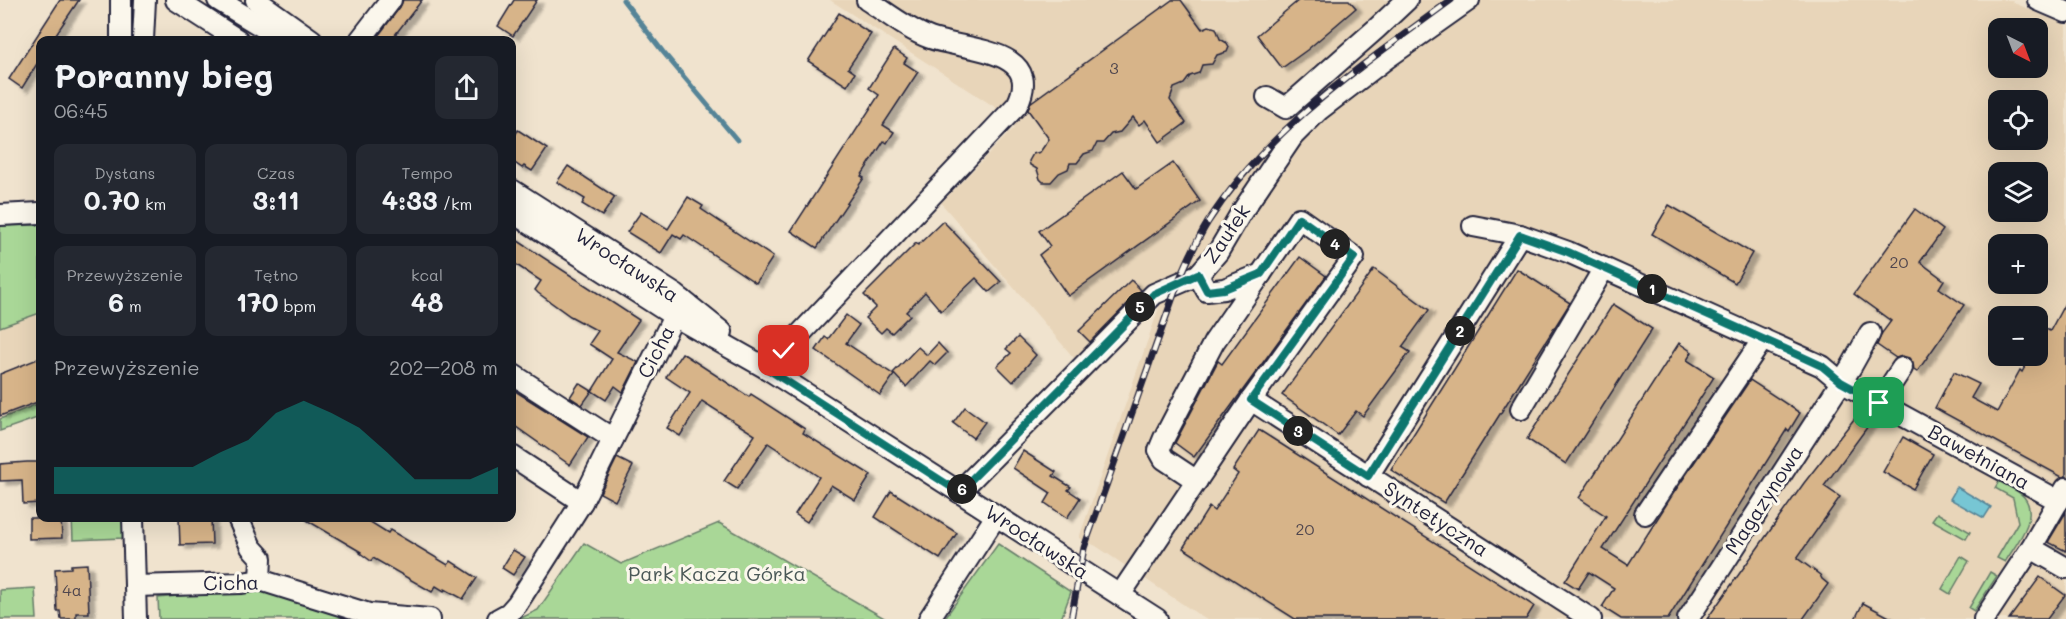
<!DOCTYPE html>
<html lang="pl">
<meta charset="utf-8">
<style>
:root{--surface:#171b24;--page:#242831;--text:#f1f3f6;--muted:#9ea1a6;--accent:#0f766e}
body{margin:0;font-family:Mali,sans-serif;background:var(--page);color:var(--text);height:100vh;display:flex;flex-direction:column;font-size:22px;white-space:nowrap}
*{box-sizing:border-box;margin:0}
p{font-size:20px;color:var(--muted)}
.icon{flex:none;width:33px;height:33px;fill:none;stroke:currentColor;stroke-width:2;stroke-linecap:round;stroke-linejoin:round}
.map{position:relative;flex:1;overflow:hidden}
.details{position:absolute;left:36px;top:36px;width:480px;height:486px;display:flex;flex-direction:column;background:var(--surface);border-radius:12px;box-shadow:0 6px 24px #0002}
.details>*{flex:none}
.needle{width:39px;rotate:138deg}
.fabs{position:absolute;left:1988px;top:18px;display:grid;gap:12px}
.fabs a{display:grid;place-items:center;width:60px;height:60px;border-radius:12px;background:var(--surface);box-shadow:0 6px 24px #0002;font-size:30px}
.pin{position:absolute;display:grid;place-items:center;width:51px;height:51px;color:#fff;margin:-26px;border-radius:12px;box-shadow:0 3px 9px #0006}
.km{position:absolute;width:30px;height:30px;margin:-15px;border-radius:50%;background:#222;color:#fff;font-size:16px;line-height:30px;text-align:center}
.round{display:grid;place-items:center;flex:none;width:63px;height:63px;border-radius:12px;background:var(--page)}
.overview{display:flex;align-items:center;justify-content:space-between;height:102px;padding:0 18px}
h1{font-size:33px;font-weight:700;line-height:45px}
.stats{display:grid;grid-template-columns:repeat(3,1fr);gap:9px;height:102px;padding:6px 18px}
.stats div{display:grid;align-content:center;border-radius:12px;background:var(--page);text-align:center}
.stats b{font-size:26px;font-weight:700}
.stats small{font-size:16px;font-weight:400}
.stats p{font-size:16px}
.chart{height:168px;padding:12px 18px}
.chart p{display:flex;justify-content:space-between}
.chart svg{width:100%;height:108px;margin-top:6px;fill:var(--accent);opacity:.7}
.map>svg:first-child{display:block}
.built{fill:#e8d5b9;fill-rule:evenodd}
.green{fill:#a9d797;stroke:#667c69;stroke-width:1.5}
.water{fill:#77c6d4;stroke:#558497;stroke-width:1.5}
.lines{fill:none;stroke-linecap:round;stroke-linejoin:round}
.stream{stroke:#558497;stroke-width:5}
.building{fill:#d7b489;stroke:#22223b;stroke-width:1.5;filter:url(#shadow)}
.minor-casing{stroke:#22223b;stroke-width:24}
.minor{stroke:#fbf7ec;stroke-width:20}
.rail-casing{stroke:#22223b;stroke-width:7}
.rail{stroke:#fbf7ec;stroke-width:4.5;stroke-dasharray:14;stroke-linecap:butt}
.route-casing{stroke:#fff;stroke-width:12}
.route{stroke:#0f766e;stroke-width:8}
.labels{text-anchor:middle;stroke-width:6;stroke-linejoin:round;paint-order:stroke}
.number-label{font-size:16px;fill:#4f464e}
.street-label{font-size:20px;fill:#22223b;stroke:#fbf7ec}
.park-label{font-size:20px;fill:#4a5857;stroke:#fbf7ec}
</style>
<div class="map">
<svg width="2066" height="619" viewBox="0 0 2066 619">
<defs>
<filter id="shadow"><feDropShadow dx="6" dy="4" stdDeviation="1.5" flood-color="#0004"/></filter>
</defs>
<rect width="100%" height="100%" fill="#f0e3ce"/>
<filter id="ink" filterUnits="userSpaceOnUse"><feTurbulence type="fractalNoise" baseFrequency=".0167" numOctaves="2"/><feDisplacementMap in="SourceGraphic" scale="12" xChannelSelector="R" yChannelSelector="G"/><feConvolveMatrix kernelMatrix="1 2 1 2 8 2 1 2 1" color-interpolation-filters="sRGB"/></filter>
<g filter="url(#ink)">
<g class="built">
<path d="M 830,0 L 2013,0 L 2012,2 L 2066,25 L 2066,619 L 1205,619 L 1096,546 L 1079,538 L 1162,299 L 1086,372 L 941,203 L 1014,128 L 998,109 ZM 1998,28 L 2037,28 L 2037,68 L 1998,68 ZM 1998,100 L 2037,100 L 2037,140 L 1998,140 ZM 1998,172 L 2037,172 L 2037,212 L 1998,212 ZM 1998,244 L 2037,244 L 2037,284 L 1998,284 ZM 1998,316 L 2037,316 L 2037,356 L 1998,356 Z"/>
<polygon points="40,274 40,417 0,431 0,289"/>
</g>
<g class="green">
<polygon points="40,225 40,313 0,327 0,226"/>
<polygon points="40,403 40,417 0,431 0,419"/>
<path d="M 1999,481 C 2007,486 2018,490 2024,497 C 2040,517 2016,544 2005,562 L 1997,558 L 2018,522 L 2013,498 L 1995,488 Z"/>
<polygon points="1937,513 1970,532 1966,539 1932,520"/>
<polygon points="72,518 123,518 124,538 73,540"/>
<polygon points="719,523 886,619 519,619 538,610 584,543 621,564"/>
<polygon points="998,544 1071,592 1061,619 944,619"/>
<polygon points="1961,556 1969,561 1950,594 1942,589"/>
<polygon points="1990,572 1997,576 1974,611 1969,608"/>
<polygon points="278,586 362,619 159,619 158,598"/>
<polygon points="35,588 37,619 0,619 0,590"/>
</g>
<polygon class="water" points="1957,487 1991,507 1984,518 1950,499"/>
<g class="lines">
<polyline class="stream" points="623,0 663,52 737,140"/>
</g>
<g class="building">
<polygon points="60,0 79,0 52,40 40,40 40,59 22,88 9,79"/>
<polygon points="403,0 422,0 391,40 375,40 400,7"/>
<polygon points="514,0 537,0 513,36 498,26"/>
<polygon points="1172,0 1181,0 1202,29 1209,26 1216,28 1220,39 1227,43 1229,47 1227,52 1217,55 1212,64 1202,65 1199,73 1190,76 1184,84 1174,88 1170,100 1186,123 1160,142 1145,120 1139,125 1133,117 1120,132 1111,134 1103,143 1097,143 1093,151 1084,154 1077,163 1070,163 1068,169 1059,173 1051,182 1043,182 1040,179 1037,169 1030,165 1029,161 1033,154 1040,152 1049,139 1028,110 1030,103"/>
<polygon points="1299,0 1349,0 1356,8 1307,50 1282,68 1257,35"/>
<polygon points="839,13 871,34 848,68 855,73 847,86 808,61"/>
<polygon points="894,49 907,58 904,63 918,72 883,125 894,132 887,143 884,141 861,176 864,178 817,248 791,231 879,95 869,88"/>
<polygon points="518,130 547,149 532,171 524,166 522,168 512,161 512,141"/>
<polygon points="1173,163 1200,201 1068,296 1039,255 1050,246 1039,231 1123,171 1136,189"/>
<polygon points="568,166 615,197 602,216 582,204 585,199 557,182"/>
<polygon points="688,197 703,206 701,209 773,257 756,283 684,235 681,239 673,234 661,253 627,232 641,212 668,229"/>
<polygon points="1669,205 1752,253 1735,283 1652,234"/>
<polygon points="1915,209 1943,230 1920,262 1944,280 1939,288 1964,305 1917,372 1914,370 1913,363 1909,358 1902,356 1896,358 1877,345 1882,333 1891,321 1854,294"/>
<polygon points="943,221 1001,282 989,292 976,278 941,311 925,292 906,312 910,315 892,333 886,328 881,333 865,318 876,307 864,295 916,243 918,245"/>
<polygon points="512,237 639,320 617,352 638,362 623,392 615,386 606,400 592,391 612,359 589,344 598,331 570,316 538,293 535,290 541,281 512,262"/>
<polygon points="1300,257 1326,276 1194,457 1175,443 1218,361 1222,364"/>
<polygon points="1374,269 1429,310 1402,347 1410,352 1363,416 1356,411 1338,435 1282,395"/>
<polygon points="1517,269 1570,303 1444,503 1391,470"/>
<polygon points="1131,280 1141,290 1090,342 1079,331"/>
<polygon points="2066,301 2066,476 2062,477 1935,408 1954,372 1979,384 1971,398 1997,412 2020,370 2022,372 2031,356 2037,356 2037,344 2046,329 2050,331"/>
<polygon points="1613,304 1652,329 1566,464 1527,439"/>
<polygon points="846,315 859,325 846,343 894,375 880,395 816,350 825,337 828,339"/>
<polygon points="1018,337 1036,355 1013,382 997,366 1011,353 1006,349"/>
<polygon points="938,343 947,353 935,365 930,361 906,387 893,373 918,347 927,355"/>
<polygon points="1679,343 1692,352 1687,360 1714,377 1603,549 1628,565 1673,494 1750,380 1800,413 1789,431 1787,429 1668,619 1621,619 1602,607 1614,588 1589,572 1578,589 1565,581 1606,516 1579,498"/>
<polygon points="682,353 749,397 751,394 805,429 803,433 871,475 855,500 831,485 807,522 795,514 819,477 768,443 737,489 724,481 755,435 702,401 680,436 667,428 690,393 666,377"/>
<polygon points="40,358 40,401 0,416 0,374"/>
<polygon points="579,383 592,391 582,405 570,397"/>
<polygon points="512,389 588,437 570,465 512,424"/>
<polygon points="965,407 985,422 973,438 953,423"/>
<polygon points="1858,414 1871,422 1824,486 1840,497 1797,558 1820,575 1822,579 1828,584 1803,619 1707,619 1804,483"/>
<polygon points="1259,430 1534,606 1526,619 1295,619 1183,548 1209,507 1214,511 1238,474 1233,470"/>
<polygon points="1903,437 1933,454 1913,489 1883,472"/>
<polygon points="1023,451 1056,472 1053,476 1071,487 1068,490 1080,498 1067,518 1045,503 1051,493 1013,468"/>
<polygon points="617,458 633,466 615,501 600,493"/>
<polygon points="27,462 40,462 40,503 23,504 22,480 0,481 0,464"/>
<polygon points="891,491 957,533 940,559 875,517"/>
<polygon points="2066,512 2066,551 2048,542"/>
<polygon points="29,518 61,518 62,538 29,539"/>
<polygon points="179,518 211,518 212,544 180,545"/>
<polygon points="303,518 364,518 388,533 390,530 448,565 451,561 477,578 463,599 445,589 444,591 436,586 432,592 373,558 371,561 360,553 361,552"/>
<polygon points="513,550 525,557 513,575 502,568"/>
<polygon points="87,564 89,613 76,613 76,619 61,619 60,611 57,611 55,569 71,568 71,565"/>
<polygon points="2040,577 2065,595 2047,619 2009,619"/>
<polygon points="1863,603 1893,619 1855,619"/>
</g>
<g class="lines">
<defs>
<g id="minor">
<polyline points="176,0 238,40"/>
<polyline points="218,0 284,40"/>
<polyline points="256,0 312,40"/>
<polyline points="2038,0 2066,12"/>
<polyline points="121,40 121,0"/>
<polyline points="143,40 145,0"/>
<polyline points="360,40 391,0"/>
<polyline points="1267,97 1286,108 1376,29 1407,0"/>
<polyline points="512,190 676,295 722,332"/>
<polyline points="512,212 674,316 766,368 1157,619"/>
<polyline points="0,215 40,213"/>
<polyline points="1473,226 1520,235 1568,252 1822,366 1841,382 2059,501"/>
<path d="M 766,368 L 784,351 L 1017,105 C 1046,48 962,50 930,38 C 908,30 887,13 867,0"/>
<polyline points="512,374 613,439"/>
<polyline points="1251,400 1591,619"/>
<polyline points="1879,403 1902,368"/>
<polyline points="1521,409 1604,268"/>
<polyline points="512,456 582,502"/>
<polyline points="1368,476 1520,235"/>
<polyline points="1197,481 1164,459 1159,450 1164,438 1214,342 1261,274"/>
<polyline points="959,492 1154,294 1198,275 1218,252 1241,213 1293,136 1319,110 1387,58 1469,0"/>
<polyline points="1645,514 1763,339"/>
<polyline points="133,518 136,619"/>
<polyline points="238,518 251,547 261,558 260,580"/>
<polyline points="2031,548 2066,568"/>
<polyline points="135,586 242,583 260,580 369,614 430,619"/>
<polyline points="1120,595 1251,400 1354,257 1299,218 1261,274 1224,289 1207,291 1198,275"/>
<polyline points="498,619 509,613 517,604 582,502 682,300"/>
<polyline points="929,619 996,516"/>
<polyline points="1688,619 1851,367 1870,333"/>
<polyline points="1984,619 2031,548 2066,488"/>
</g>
</defs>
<use href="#minor" class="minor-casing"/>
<use href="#minor" class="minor"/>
<defs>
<path id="rail" d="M 1071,619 L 1084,548 L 1178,283 C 1187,262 1196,241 1208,222 C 1268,128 1363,65 1451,0"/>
</defs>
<use href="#rail" class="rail-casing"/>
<use href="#rail" class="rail"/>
</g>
</g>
<g class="lines" filter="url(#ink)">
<defs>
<polyline id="route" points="784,351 766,368 959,492 1154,294 1198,274 1207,291 1224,289 1261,274 1299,218 1354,257 1251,400 1368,476 1520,235 1568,252 1785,349 1822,366 1841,382 1879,403"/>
</defs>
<use href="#route" class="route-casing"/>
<use href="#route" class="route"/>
</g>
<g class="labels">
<g class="number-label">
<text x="1114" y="74">3</text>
<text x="1899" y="268">20</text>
<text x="1305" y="535">20</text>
<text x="72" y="596">4a</text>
</g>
<g class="street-label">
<text transform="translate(1227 234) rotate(-56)" y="7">Zaułek</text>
<text transform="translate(627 265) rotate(33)" y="7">Wrocławska</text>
<text transform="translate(656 352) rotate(-63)" y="7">Cicha</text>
<text transform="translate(1979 457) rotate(29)" y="7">Bawełniana</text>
<text transform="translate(1764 500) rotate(-57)" y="7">Magazynowa</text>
<text transform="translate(1436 519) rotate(33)" y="7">Syntetyczna</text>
<text transform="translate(1037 542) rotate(33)" y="7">Wrocławska</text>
<text transform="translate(231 583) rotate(-1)" y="7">Cicha</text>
</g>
<g class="park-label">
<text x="717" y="581">Park Kacza Górka</text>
</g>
</g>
</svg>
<div class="fabs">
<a><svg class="needle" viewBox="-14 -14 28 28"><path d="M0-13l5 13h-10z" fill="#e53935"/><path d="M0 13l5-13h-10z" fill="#9ea1a6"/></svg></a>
<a><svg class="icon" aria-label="locate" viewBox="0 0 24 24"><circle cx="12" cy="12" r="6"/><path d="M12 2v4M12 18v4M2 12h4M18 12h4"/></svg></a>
<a><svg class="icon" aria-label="layers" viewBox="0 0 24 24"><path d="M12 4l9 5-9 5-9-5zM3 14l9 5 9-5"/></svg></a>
<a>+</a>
<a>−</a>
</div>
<div class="pin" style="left:1879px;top:403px;background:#1e9e55"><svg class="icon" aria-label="arrive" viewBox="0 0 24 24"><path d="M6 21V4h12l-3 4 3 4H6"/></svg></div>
<div class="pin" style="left:784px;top:351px;background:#d93025"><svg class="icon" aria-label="check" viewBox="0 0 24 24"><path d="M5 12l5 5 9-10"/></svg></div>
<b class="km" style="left:1652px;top:289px">1</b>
<b class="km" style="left:1460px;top:331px">2</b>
<b class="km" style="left:1298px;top:431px">3</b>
<b class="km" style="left:1335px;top:244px">4</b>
<b class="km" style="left:1140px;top:307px">5</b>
<b class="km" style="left:962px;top:489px">6</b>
<section class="details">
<div class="overview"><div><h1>Poranny bieg</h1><p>06:45</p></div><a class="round"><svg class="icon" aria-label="share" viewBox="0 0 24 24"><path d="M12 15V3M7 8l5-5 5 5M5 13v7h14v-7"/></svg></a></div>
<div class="stats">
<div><p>Dystans</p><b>0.70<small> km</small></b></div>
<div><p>Czas</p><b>3:11</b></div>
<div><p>Tempo</p><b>4:33<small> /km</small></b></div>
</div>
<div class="stats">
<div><p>Przewyższenie</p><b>6<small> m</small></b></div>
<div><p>Tętno</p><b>170<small> bpm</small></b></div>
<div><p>kcal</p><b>48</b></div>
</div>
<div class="chart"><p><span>Przewyższenie</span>202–208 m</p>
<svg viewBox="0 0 160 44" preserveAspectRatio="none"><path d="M0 44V33L10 33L20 33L30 33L40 33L50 33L60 27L70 22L80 11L90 6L100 11L110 17L120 27L130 38L140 38L150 38L160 33V44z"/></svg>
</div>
</section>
</div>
